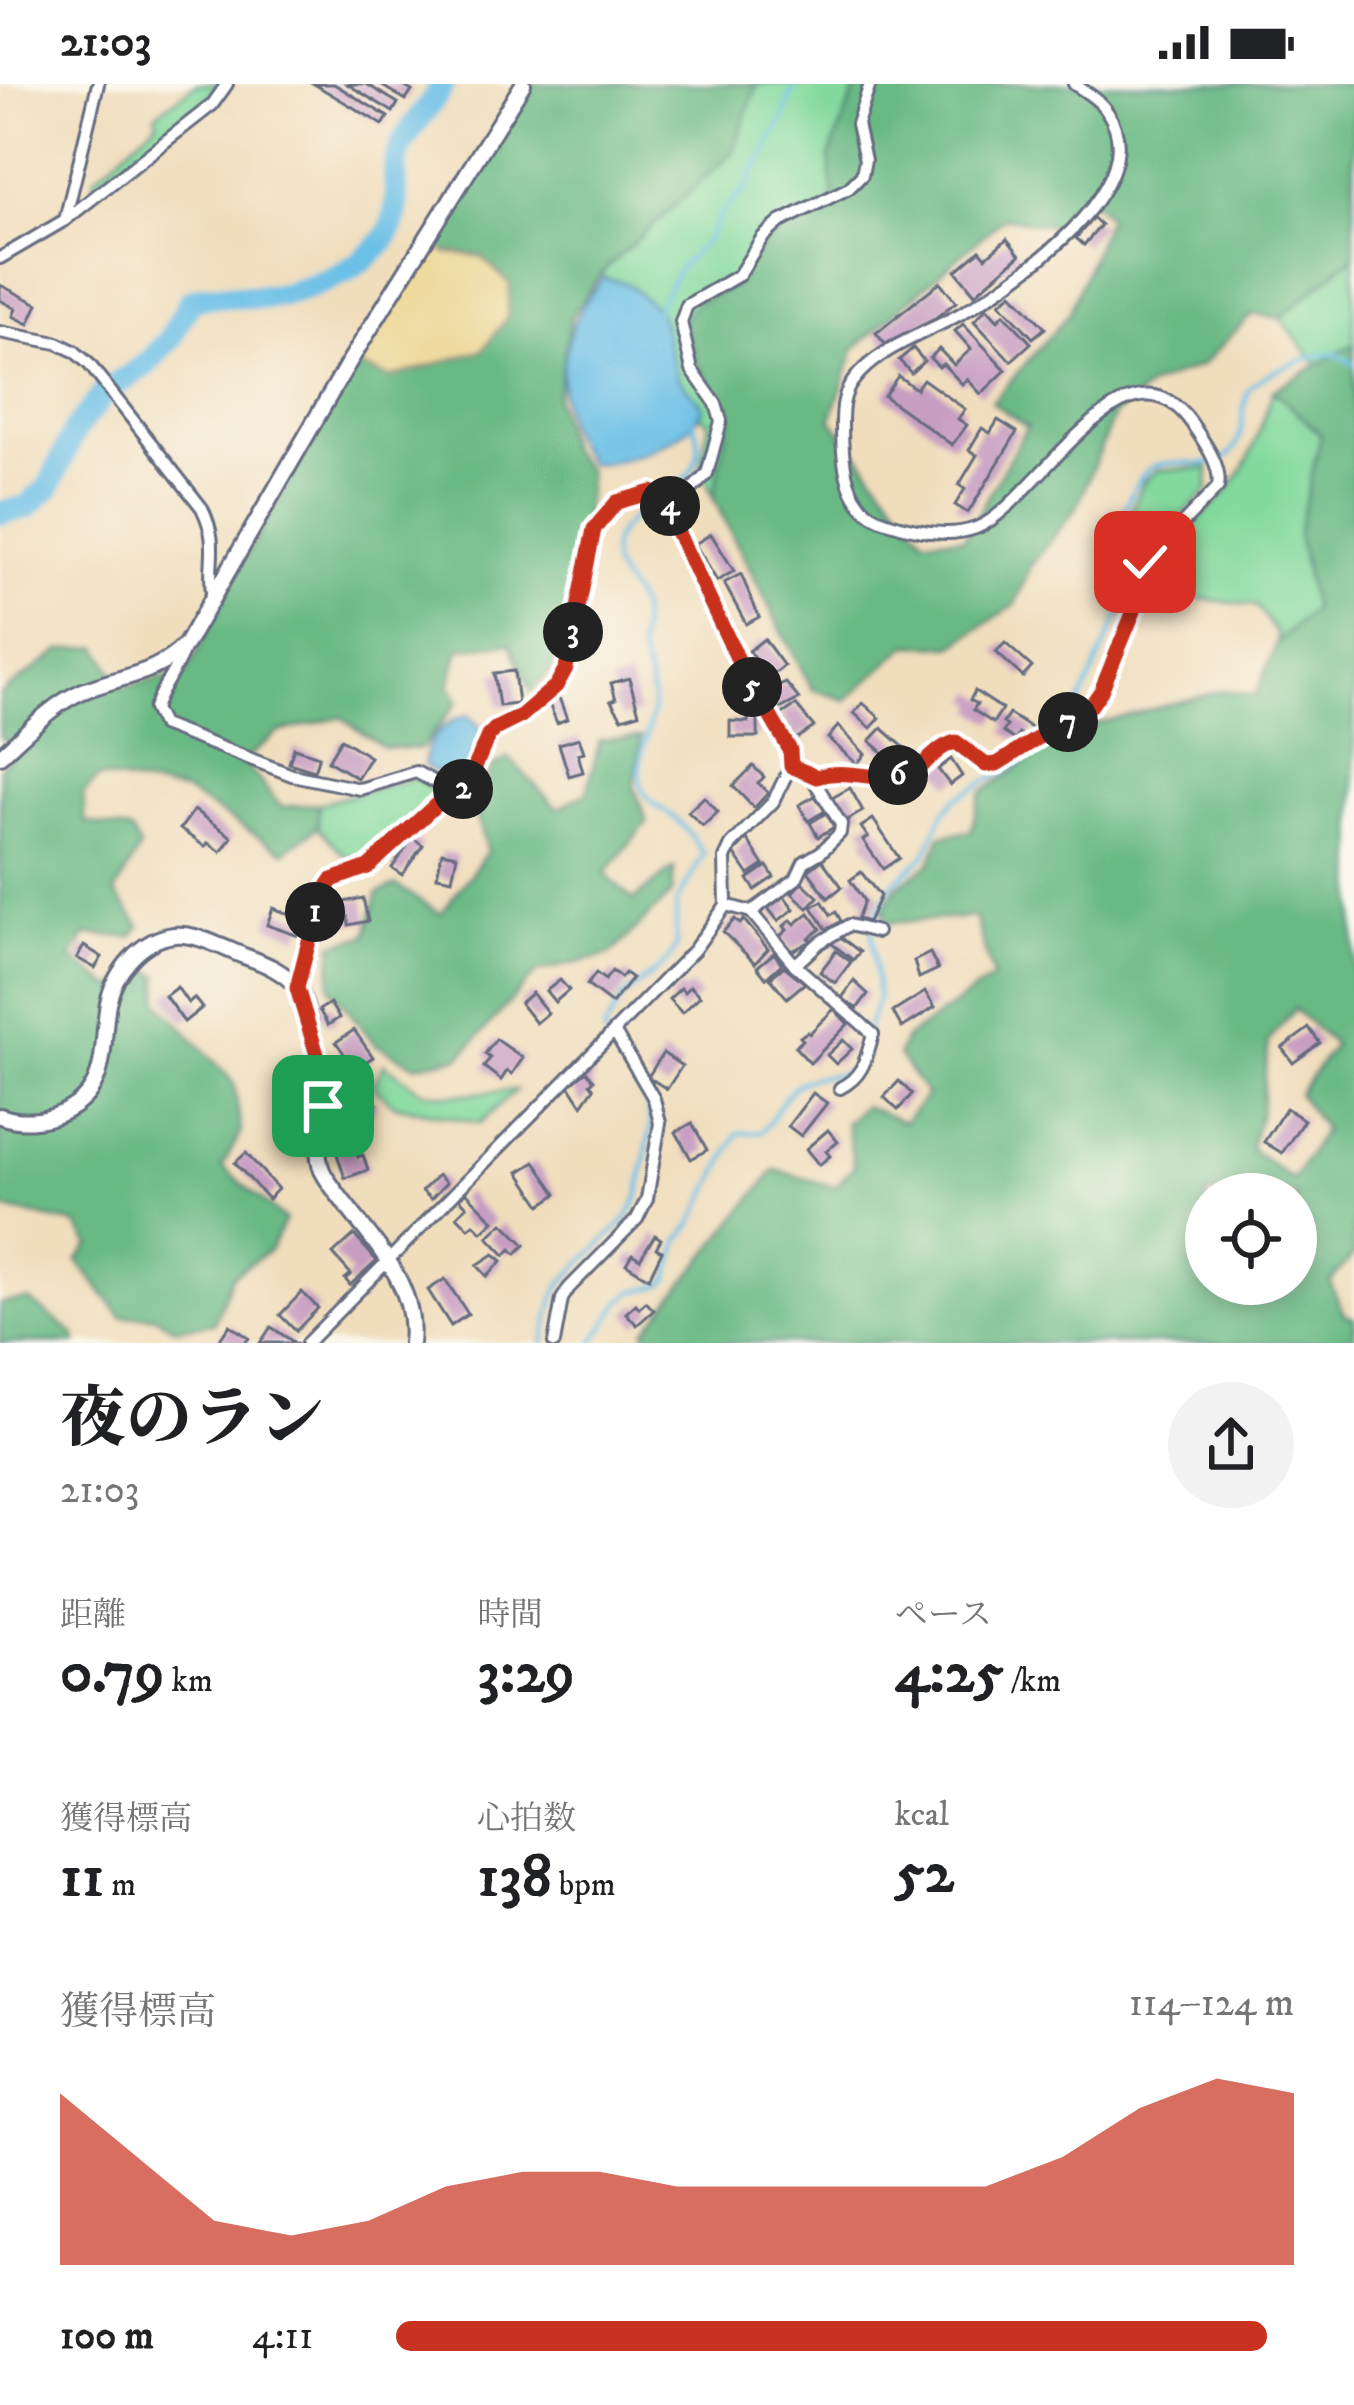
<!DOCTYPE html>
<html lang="ja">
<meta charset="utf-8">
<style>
:root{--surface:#fff;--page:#f2f2f2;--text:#202124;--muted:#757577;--accent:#c8321e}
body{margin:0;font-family:"IM FELL DW Pica","Noto Serif JP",serif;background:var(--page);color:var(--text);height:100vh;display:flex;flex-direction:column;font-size:45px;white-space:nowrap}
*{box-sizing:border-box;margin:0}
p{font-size:39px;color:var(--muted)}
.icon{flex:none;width:66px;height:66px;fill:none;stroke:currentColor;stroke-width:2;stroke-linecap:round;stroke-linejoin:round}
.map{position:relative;height:1259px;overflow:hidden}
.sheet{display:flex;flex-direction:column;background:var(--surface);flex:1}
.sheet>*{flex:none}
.controls{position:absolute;left:1185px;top:1089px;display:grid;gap:24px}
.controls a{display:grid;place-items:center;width:132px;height:132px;border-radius:50%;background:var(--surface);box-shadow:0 6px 18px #0003;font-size:60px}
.pin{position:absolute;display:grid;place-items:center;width:102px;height:102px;color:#fff;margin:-51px;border-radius:24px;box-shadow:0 6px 18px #0006}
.km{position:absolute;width:60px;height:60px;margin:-30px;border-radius:50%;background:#222;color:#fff;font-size:33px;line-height:60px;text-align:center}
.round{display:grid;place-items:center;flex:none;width:126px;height:126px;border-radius:63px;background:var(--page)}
.overview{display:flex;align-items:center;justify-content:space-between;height:204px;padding:0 60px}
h1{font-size:66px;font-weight:800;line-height:90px}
.stats{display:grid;grid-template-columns:repeat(3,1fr);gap:18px;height:204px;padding:12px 60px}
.stats div{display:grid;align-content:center}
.stats b{font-size:60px;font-weight:800}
.stats small{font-size:33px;font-weight:400}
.stats p{font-size:33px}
.chart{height:336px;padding:24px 60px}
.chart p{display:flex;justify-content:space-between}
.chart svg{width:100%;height:216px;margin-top:12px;fill:var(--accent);opacity:.7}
ul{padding:0 60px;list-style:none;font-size:39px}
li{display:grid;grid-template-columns:192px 144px 1fr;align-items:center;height:90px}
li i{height:30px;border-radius:15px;background:var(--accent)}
.status{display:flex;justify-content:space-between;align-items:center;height:84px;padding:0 60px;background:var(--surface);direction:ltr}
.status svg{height:33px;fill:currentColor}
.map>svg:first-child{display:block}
.green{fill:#82d99d;stroke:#4e847e;stroke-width:3}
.forest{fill:#69b984;stroke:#427471;stroke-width:3;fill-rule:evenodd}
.sand{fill:#eeda9e;stroke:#84847e;stroke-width:3}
.water{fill:#6ac0e7;stroke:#4278a2;stroke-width:3}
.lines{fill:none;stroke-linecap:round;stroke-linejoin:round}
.stream{stroke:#6ac0e7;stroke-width:4.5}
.river{stroke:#6ac0e7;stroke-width:24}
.building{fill:#c79dc2}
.minor-casing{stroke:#666c7f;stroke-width:16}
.tertiary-casing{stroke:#666c7f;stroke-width:20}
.minor{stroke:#fff;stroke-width:10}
.tertiary{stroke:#fff;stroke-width:14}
.route-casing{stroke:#fff;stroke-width:24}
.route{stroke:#c8321e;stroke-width:15}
</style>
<div class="status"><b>21:03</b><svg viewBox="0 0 49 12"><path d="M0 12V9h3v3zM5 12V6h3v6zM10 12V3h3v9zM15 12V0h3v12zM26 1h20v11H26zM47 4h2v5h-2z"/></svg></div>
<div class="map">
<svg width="1354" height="1259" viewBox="0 0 1354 1259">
<rect width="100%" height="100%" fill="#fbf7ec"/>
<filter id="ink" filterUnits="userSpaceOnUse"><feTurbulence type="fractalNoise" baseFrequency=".00833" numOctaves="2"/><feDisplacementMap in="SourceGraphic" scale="24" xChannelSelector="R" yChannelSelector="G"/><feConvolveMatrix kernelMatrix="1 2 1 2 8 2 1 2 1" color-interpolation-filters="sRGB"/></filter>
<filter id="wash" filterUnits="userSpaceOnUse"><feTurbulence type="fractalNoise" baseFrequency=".004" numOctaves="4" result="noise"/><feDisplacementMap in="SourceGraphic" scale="48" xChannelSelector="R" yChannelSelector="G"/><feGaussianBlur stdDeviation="2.7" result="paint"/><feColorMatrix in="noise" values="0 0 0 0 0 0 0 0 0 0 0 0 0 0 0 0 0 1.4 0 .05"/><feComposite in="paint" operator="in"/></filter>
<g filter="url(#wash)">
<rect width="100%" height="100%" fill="#f0ddbc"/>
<g class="green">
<polygon points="196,0 220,0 216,8 92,110 95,93 157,38 156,30"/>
<polygon points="757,0 858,0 829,73 834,117 764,158 736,201 692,222 697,278 730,334 713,414 701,383 709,338 700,332 703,322 677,293 659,227 626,199 603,194 603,187 733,68"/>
<polygon points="1354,172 1354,260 1319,283 1280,234"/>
<path d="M 1273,306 L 1321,351 L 1298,449 L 1313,525 L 1277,559 L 1277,550 L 1256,522 L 1182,512 L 1144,498 C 1168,458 1189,447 1220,415 C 1250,385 1260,345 1273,306 Z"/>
<polygon points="1209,384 1208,406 1153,458 1126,506 1118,459 1144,397 1158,386"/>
<polygon points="415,694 437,710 365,777 344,771 318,743 318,720"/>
<polygon points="384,980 422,1007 450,1011 516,1006 480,1039 394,1021 373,1002"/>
</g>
<g class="forest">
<polygon points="534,0 757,0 733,68 603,187 571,232 556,315 568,364 588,387 585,451 552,585 531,607 510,559 459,565 449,601 458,617 421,665 383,663 341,633 279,648 243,677 281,723 318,720 318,743 284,768 185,708 99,693 83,710 85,738 131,747 140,764 115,809 140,842 132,853 86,851 71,874 114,905 140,880 159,892 159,918 234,999 241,1048 222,1083 285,1136 270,1166 232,1192 214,1239 175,1245 155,1232 122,1233 77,1177 90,1161 76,1140 4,1125 0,1119 0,684 16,666 0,653 0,610 62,566 99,563 122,604 187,588 248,468 358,282 391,294 480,172 444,168 437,149"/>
<path d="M 858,0 L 1354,0 L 1354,172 L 1280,234 L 1252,230 L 1202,281 L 1150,302 L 1114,331 L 1077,423 L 1031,481 L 1015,521 L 952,562 L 908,561 L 846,616 L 812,605 L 713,414 L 730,334 L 697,278 L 683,239 L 692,222 L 736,201 L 764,158 L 834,117 L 829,73 ZM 1092,116 L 1108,133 L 1068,231 L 992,318 L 1027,343 L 964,454 L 924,454 L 831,335 L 855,264 L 1004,133 L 1059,143 Z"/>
<path d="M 1354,260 L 1354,1170 L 1330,1198 L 1344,1230 L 1354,1234 L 1354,1259 L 650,1259 L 645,1247 L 775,1086 L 835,1103 L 854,1082 L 846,1038 L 864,1022 L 904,1038 L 927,1011 L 898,971 L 905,955 L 993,894 L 975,833 L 888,839 L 883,827 L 897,803 L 930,779 L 941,752 L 971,747 L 981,709 L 1074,646 L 1224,606 L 1256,612 L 1277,559 L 1313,525 L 1298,449 L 1321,351 L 1273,306 ZM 1294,925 L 1334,961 L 1298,1010 L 1324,1045 L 1293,1096 L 1250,1065 L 1261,1025 L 1269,957 ZM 1206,1110 L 1296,1110 L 1296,1200 L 1206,1200 Z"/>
<polygon points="641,653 634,703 647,738 605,790 633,816 674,784 672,809 610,871 537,888 460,973 415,981 375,960 330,903 333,860 367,851 377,810 396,801 441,830 487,768 476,729 491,684 509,674 558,725 587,708 600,656"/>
<polygon points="29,1216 74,1250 76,1259 0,1259 0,1219"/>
</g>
<polygon class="sand" points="437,149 444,168 480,172 510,200 507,234 483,266 390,294 358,282"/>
<g class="water">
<path d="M 603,194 L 626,199 L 659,227 L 677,293 L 703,322 C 693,357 622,380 590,380 C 554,340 556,283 576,234 C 581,220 594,206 603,194 Z"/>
<path d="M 468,631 L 482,645 L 467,685 L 453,699 L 424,681 C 425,656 445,637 468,631 Z"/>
</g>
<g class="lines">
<g class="stream">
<polyline points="655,227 678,185 707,156 723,127 744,107 784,33 794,0"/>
<path d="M 1076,627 L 1121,527 C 1123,504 1111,494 1111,474 C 1110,454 1131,404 1145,389 C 1166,366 1208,393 1231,369 C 1246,352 1240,326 1248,307 C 1254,291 1321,266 1338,271 C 1341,272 1352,279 1354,280"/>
<path d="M 543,1259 L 554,1214 L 562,1198 L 627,1135 L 639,1111 L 651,1042 L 646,1018 L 610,964 L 604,947 L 622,914 L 667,878 L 676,863 L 676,820 L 704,770 C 697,760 690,749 681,740 C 668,726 649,723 642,703 C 634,680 651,645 653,621 C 653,600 644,585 640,567 C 638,555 643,542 641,530 C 636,502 601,489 615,455 C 632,417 726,401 691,335"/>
<path d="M 593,1259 L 620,1218 L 632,1208 L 660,1202 L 669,1195 L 680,1155 L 693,1139 L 738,1049 L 761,1048 C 776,1034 780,1013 798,1000 C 815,987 836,997 853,984 L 878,915 L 872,851 L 875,834 L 891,802 L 925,771 L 944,728 L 955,715 L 1057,657 L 1071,637"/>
</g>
<path class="river" d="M 0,429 L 27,423 L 49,403 L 75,346 L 106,307 L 147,280 L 170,255 L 190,217 C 219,206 254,218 283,211 C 324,200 391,175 396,126 C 398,111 393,94 396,79 C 402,48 429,27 443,0"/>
</g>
<g id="blocks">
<g class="building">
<polygon points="314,0 334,0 388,33 383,41"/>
<polygon points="347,0 366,0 398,19 393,28"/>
<polygon points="379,0 400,0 412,7 406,16"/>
<polygon points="1093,134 1101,141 1084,161 1076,154"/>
<polygon points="1007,155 1020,171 975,210 956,187 980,166 986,173"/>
<polygon points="940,198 956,218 933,236 885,260 876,249"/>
<polygon points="0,201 38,220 29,240 13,232 16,225 0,216"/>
<polygon points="1012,209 1045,244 1033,254 1000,219"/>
<polygon points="987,224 998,236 1004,230 1031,259 1011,277 974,237"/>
<polygon points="963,240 1006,286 981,310 967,295 962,300 943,280 939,283 930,274 939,265 954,281 971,265 955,247"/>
<polygon points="913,264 924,277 911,289 899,276"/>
<polygon points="898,292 916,305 923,295 965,325 958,335 967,341 952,361 884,312"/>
<polygon points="998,336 1017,348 968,429 955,421 965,405 959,401 977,371 969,366 982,344 990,349"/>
<polygon points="711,450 734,487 717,497 695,460"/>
<polygon points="741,490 759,533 746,540 724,499"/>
<polygon points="764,555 784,582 769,594 749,567"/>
<polygon points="1005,559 1032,583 1023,593 996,568"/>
<polygon points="514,587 518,620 499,622 494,589"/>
<polygon points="629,594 639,629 622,634 611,617 616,615 611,599"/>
<polygon points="786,599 799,615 776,627 765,604 771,601 773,605"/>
<polygon points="975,607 1002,625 993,639 973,626 977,620 970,616"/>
<polygon points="558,611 567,635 557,639 547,615"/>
<polygon points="863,619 880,634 871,644 854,629"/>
<polygon points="796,621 814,643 796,655 781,631"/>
<polygon points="749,626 758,626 758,653 730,653 730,637 748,638"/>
<polygon points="1009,630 1033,645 1027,654 1019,650 1015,656 1003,648 1007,642 1003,639"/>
<polygon points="838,642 865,670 857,680 828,654"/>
<polygon points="882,644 906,665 894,678 870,657"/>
<polygon points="579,654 584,668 578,670 583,688 569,692 559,660"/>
<polygon points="341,655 370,673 357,694 328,677"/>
<polygon points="294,664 319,672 314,687 289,679"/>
<polygon points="951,675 962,692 950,701 938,685"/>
<polygon points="753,682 764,693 758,699 768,709 754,724 733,702"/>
<polygon points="850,704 863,727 846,737 832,714"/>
<polygon points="815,712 825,727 808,737 799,721"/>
<polygon points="704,713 718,728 703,742 688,728"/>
<polygon points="194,726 232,753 221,768 208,759 205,763 180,745"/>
<polygon points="826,729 834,743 818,753 810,739"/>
<polygon points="873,735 899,774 883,785 863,756 868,753 861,743"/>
<polygon points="413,754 423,761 402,791 392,784"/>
<polygon points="747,755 764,781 749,791 734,769"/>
<polygon points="442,768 457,771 452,795 437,792"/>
<polygon points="822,776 842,803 828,814 808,787"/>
<polygon points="767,782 774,793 755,806 748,795"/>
<polygon points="861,788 880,812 868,838 857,835 864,817 850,796"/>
<polygon points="802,798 818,813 808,824 792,809"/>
<polygon points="784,812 794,825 778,837 768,824"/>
<polygon points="363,814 368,837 349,841 344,818"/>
<polygon points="822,817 831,831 836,828 841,837 827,846 812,823"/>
<polygon points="273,824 305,836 299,852 267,841"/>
<polygon points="809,829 821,845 809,854 811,857 792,867 780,852 787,846 784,842 791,836 795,840"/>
<polygon points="735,835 740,840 744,836 768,865 755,879 723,848"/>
<polygon points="839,852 860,868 853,876 832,860"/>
<polygon points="84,862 102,873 95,884 77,874"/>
<polygon points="836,867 851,878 835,899 820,888"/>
<polygon points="774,869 782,880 766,894 757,883"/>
<polygon points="930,869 938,885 919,894 914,877"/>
<polygon points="784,882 805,899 787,914 770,894"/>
<polygon points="612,887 621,894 625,889 632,894 612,920 587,901 596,889 605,896"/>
<polygon points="560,896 569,906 555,918 546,907"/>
<polygon points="854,897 868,910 857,925 842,914"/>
<polygon points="690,902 700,912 682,929 669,915 681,904 684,908"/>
<polygon points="177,903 188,919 194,914 202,924 184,938 165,912"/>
<polygon points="925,908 935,923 902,944 893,928"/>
<polygon points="532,909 548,929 536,939 520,919"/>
<polygon points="330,919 339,934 328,941 319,926"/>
<polygon points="834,925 848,940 810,979 795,963 803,956 800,953 807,948 809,950"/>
<polygon points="1309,944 1320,959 1293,979 1282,964"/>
<polygon points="354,946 373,973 355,985 336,958"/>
<polygon points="496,955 523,974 512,990 507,987 501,996 484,983 490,974 485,970"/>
<polygon points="843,956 852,965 836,980 827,971"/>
<polygon points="663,969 682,982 667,1005 648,993"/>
<polygon points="586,987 594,996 590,999 594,1004 582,1021 569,1001"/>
<polygon points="899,997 912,1010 898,1026 884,1013"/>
<polygon points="355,1007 377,1020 367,1036 345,1022"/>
<polygon points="813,1009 827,1019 801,1052 788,1042"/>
<polygon points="1286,1024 1304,1036 1282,1069 1264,1058"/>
<polygon points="692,1039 707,1066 691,1075 676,1048"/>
<polygon points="828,1046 838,1058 826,1067 830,1072 819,1081 806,1065"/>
<polygon points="352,1057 358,1073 363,1071 368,1086 345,1094 335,1064"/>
<polygon points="246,1069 278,1105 268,1115 235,1079"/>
<polygon points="535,1078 557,1110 541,1121 519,1088"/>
<polygon points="438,1091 446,1099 431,1115 422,1107"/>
<polygon points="466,1108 494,1137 482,1148 474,1140 469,1144 457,1132 467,1122 460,1115"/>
<polygon points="503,1139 525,1161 516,1170 511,1165 505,1171 488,1153"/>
<polygon points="354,1151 377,1177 350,1201 345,1195 351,1190 333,1170"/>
<polygon points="655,1151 661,1155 656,1164 662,1167 649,1194 626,1180 632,1170 640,1175"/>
<polygon points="494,1170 502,1177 487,1192 477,1181"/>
<polygon points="445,1195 468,1230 451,1242 428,1206"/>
<polygon points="302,1208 318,1224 296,1247 280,1231"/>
<polygon points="646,1218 654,1226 637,1241 626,1229 636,1220 639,1224"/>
<polygon points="230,1241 249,1254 245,1259 217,1259"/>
<polygon points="271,1243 295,1259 260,1259"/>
</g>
</g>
</g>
<g filter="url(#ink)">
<use href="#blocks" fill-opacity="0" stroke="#666c7f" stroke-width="3"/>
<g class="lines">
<defs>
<g id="minor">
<polyline points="65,136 212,21 227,0"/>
<polyline points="0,174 65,136 98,0"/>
<path d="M 0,248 L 57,259 L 74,267 L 89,280 L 202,424 C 221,463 206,478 213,515"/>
<polyline points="673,424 707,390 721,337 716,320 692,286 681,238 687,221 739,191 762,154 780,138 849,104 862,91 865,76 857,40 870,0"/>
<path d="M 185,563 C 177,586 161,602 154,625 L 162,641 L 292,691 L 360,705 L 416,688 L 451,707"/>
<path d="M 791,683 L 817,693 C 835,687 847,692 866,694 C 901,697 924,682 947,659 L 956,658 L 986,681 L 997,680 L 1092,620 L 1134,527 L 1136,500 L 1145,478 L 1218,403 C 1222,384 1207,362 1196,346 C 1129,236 1035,423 976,444 C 949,454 914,447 887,438 C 845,425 842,380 842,340 C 842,324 843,310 853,297 C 876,265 927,249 960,230 C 1014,199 1156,103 1108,29 C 1100,16 1086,8 1074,0"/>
<path d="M 726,821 L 751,828 L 795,881 L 873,950 C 866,974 864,992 840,1004"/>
<polyline points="751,828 796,795 804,778 821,768 840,749 841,740 811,692"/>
<polyline points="795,881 819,859 849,841 877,848"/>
<polyline points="297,904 312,837 324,805 348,788 368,783 451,707 460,707 467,702 495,645 521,633 556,601 566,584 594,445 617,418 652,408 673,424 672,437 741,582 793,677 773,718 731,761 725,774 726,821 694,866 307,1259"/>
<polyline points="554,1259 562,1215 569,1204 637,1135 647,1115 660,1039 654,1015 614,947"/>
</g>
<g id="tertiary">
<path d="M 0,672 C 25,650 52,620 83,607 C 120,592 158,591 186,560 L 346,283 L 523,0"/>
<path d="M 0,1032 C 19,1039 43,1038 62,1029 C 111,1006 100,964 108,919 C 114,888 141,855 174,851 C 197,849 223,864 244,872 C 264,879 286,888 298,905 C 308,920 324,1002 323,1021 C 322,1043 312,1072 325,1092 C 357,1143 419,1192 411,1259"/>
</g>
</defs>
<use href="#minor" class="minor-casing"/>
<use href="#tertiary" class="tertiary-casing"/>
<use href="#minor" class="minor"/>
<use href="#tertiary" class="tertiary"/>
</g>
</g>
<g class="lines" filter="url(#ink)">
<defs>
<path id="route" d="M 323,1022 L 324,994 L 297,904 L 320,814 L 332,796 L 368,783 L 451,707 L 467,702 L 488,652 L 495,645 L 521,632 L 556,602 L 566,584 L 594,445 L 617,418 L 652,408 L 673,424 L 672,437 L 741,582 L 790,666 L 791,682 L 817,693 C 846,683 875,699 906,690 C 926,684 936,662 956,658 L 986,681 L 997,680 L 1092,620 L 1101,607 L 1134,527 L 1136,500 L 1145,478"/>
</defs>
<use href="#route" class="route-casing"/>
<use href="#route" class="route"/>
</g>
</svg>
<div class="controls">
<a><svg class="icon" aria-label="locate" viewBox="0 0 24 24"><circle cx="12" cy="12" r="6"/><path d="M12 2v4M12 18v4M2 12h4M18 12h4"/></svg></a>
</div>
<div class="pin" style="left:323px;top:1022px;background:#1e9e55"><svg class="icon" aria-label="arrive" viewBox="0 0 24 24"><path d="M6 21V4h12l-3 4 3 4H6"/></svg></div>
<div class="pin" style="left:1145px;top:478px;background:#d93025"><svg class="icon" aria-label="check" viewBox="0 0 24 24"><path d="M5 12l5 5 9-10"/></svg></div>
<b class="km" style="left:315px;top:828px">1</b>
<b class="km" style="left:463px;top:705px">2</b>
<b class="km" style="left:573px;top:548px">3</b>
<b class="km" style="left:670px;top:422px">4</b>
<b class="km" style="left:752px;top:603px">5</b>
<b class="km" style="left:898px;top:691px">6</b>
<b class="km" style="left:1068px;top:638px">7</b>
</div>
<section class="sheet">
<div class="overview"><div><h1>夜のラン</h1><p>21:03</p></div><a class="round"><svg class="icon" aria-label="share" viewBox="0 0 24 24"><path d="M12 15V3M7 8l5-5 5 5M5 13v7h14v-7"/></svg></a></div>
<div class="stats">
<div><p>距離</p><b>0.79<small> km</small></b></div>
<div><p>時間</p><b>3:29</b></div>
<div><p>ペース</p><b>4:25<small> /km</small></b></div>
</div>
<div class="stats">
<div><p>獲得標高</p><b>11<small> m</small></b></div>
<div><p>心拍数</p><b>138<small> bpm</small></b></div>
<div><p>kcal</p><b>52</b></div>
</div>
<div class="chart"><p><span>獲得標高</span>114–124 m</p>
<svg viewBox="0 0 160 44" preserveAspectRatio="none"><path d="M0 44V9L10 22L20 35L30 38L40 35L50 28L60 25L70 25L80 28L90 28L100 28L110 28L120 28L130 22L140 12L150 6L160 9V44z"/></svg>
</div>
<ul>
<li><b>100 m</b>4:11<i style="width:97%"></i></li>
</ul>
</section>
